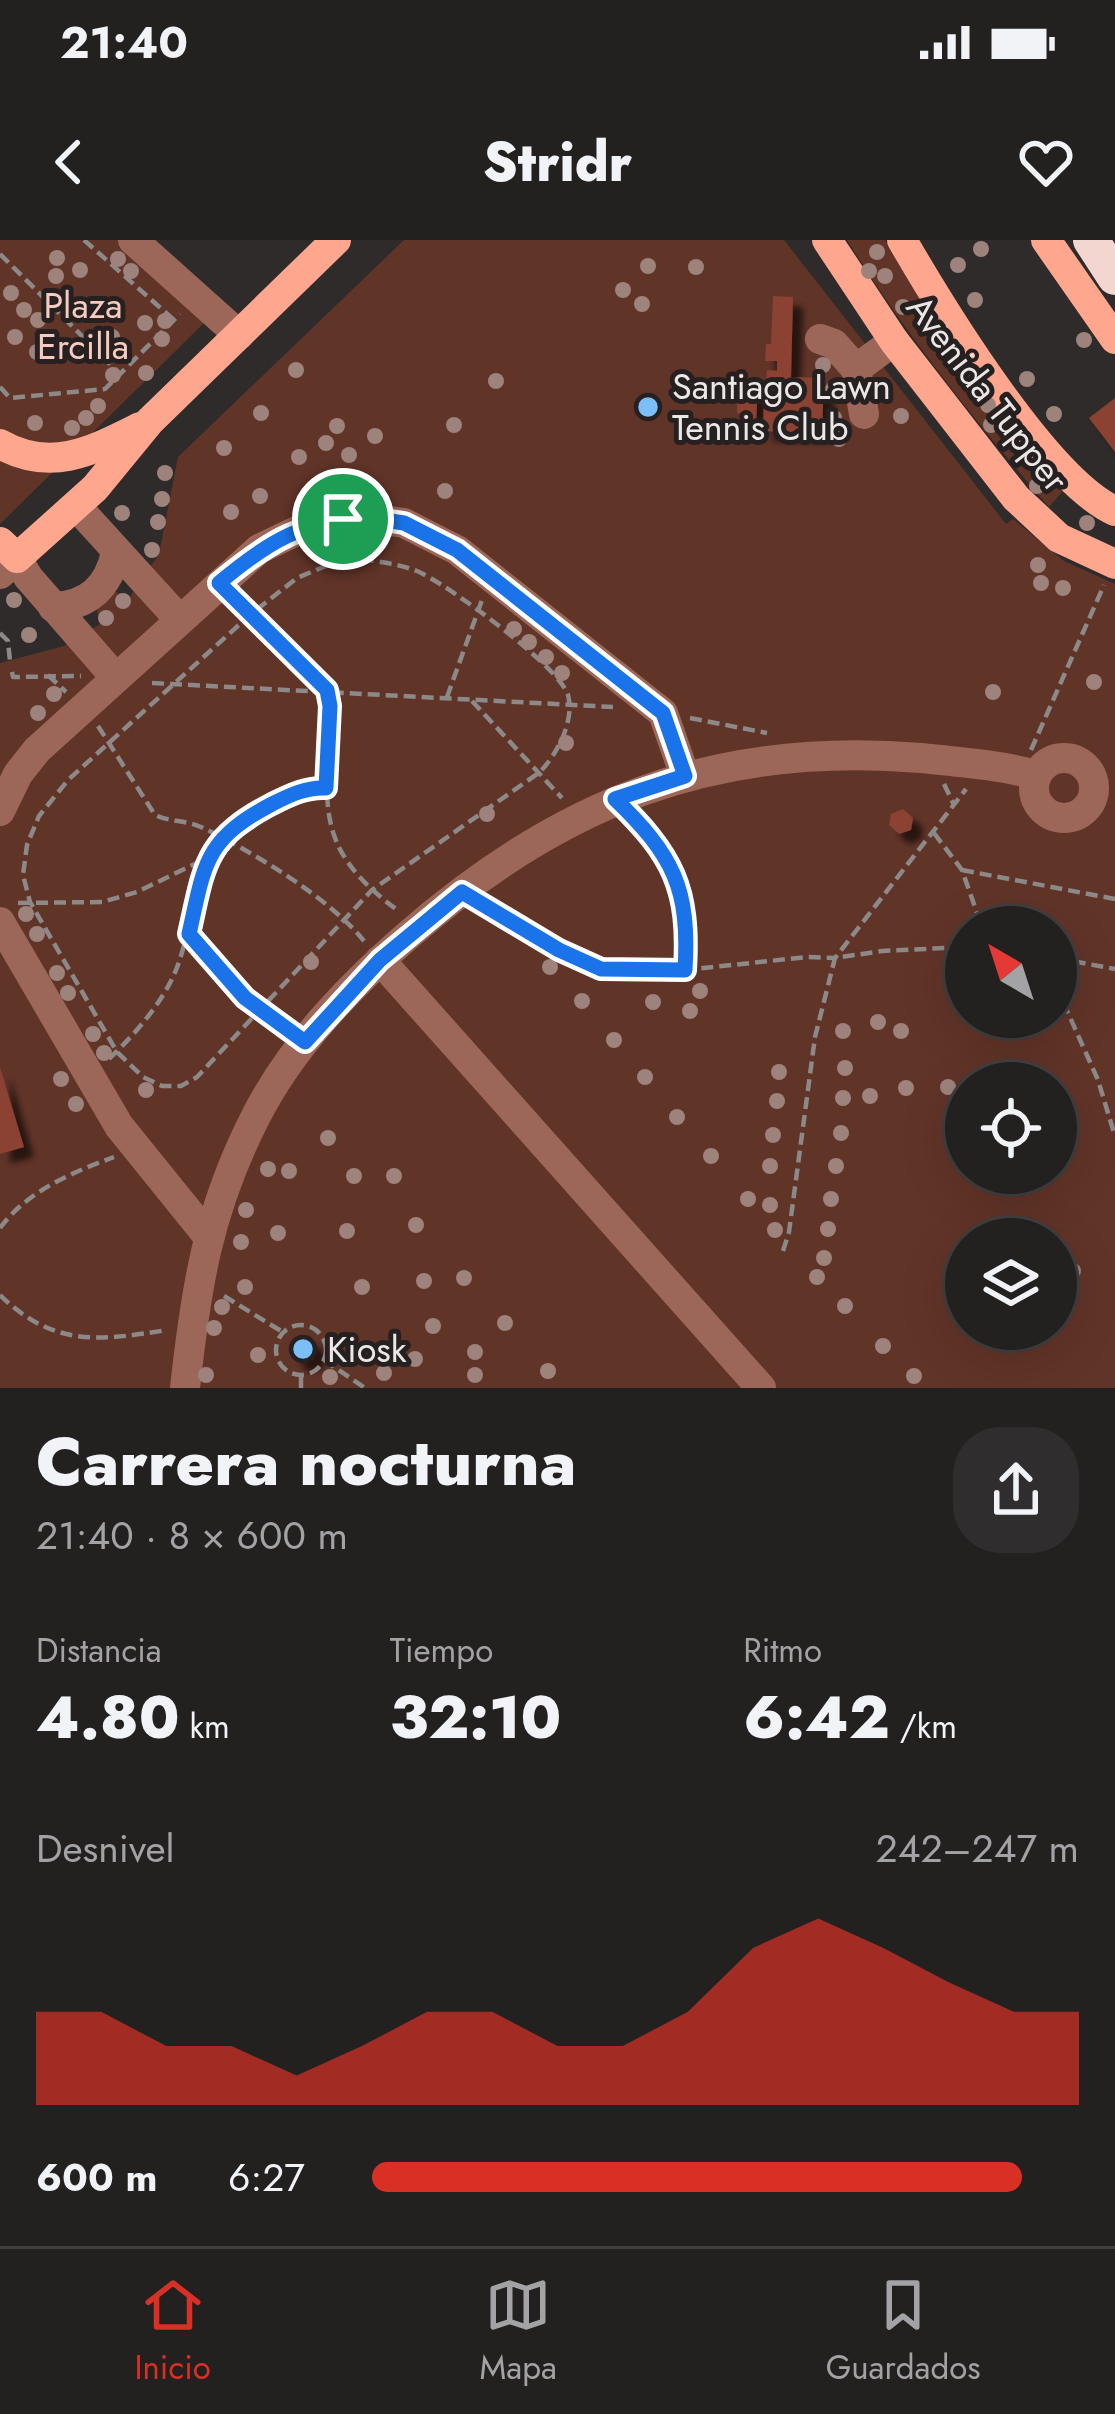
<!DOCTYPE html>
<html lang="es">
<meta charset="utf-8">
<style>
:root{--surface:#232020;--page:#2f2d2d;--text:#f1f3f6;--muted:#a3a3a5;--line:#403e3e;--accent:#d93025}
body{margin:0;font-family:Jost,sans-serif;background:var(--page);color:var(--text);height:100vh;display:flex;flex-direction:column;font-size:45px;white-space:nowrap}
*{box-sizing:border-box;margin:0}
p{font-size:39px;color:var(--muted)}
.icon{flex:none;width:66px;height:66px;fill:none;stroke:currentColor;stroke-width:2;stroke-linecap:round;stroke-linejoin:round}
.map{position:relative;height:1148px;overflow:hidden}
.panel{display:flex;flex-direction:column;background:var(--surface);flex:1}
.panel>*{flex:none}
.needle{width:78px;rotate:321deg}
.controls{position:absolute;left:945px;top:666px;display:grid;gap:24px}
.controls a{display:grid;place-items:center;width:132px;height:132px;border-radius:50%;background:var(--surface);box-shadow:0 12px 48px #0002,0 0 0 3px var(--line);font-size:60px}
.pin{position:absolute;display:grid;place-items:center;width:102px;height:102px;color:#fff;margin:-51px;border:6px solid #fff;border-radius:50%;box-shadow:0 3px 12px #0007}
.round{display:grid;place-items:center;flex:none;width:126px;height:126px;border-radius:48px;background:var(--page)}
.summary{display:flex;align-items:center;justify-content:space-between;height:204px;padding:0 36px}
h1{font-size:66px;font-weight:800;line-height:90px}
.metrics{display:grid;grid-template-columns:repeat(3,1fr);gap:18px;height:204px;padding:12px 36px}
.metrics div{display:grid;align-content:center}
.metrics b{font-size:60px;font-weight:800}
.metrics small{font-size:33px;font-weight:400}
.metrics p{font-size:33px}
.chart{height:336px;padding:24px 36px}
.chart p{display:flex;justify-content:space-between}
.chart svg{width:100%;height:216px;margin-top:12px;fill:var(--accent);opacity:.7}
ul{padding:0 36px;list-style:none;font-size:39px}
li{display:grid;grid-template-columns:192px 144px 1fr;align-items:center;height:90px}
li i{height:30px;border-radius:15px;background:var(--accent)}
.status{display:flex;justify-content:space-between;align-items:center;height:84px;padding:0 60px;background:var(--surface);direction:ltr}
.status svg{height:33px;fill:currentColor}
header{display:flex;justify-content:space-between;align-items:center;height:156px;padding:0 36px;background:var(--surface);font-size:54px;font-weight:800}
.tab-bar{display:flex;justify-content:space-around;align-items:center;height:168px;border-top:3px solid var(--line);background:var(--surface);font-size:33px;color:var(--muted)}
.tab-bar a{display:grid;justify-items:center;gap:6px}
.tab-bar .active{color:var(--accent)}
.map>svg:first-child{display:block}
.green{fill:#613428;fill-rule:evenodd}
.building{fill:#8b4230;filter:url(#shadow)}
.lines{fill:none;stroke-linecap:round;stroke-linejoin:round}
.path{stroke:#8c8988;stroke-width:4.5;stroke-dasharray:12 6;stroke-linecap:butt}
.minor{stroke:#9c6658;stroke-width:30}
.major{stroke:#ffa68f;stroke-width:30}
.highway{stroke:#f2d6cf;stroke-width:36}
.tree{fill:#9d837c}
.route-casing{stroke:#fff;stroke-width:24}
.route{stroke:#1a73e8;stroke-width:15}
.poi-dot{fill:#7abff8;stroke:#262120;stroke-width:4.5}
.labels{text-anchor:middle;stroke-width:10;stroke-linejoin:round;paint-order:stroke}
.park-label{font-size:36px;fill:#f7cbbf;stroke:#262120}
.poi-label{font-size:36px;fill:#eae7e6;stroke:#262120;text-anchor:start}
.street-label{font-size:36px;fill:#eae7e6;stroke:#262120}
</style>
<div class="status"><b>21:40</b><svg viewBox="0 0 49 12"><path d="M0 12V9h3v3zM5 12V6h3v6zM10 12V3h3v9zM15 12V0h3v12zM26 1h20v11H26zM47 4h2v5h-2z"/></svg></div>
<header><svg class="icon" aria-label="back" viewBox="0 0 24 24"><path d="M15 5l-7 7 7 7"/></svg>Stridr<svg class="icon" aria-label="heart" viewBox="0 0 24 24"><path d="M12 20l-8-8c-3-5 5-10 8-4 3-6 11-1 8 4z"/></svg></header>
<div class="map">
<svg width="1115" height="1148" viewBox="0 0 1115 1148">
<defs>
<filter id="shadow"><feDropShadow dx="10" dy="10" stdDeviation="3" flood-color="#0009"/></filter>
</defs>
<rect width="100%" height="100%" fill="#2f2b2a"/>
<g class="green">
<polygon points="0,0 120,0 208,79 0,284"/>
<path d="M 404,0 L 784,0 L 1006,284 L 1013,279 L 1064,321 L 1115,344 L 1115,1148 L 0,1148 L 0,423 L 64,406 L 100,384 L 96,367 L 113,351 L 130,357 L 159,314 L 178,217 ZM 966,687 L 1056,687 L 1056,777 L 966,777 ZM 966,843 L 1056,843 L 1056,933 L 966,933 ZM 966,999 L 1056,999 L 1056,1089 L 966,1089 Z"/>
<path d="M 847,0 L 885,0 L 1062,252 L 1049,267 C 976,182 906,95 847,0 Z"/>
</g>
<g class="building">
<polygon points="773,56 793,57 791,137 824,138 822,193 763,191 764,155 773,155 774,144 766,144 767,130 777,131 777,121 765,121 766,104 771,104"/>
<polygon points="738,144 758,144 756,185 751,185 751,173 737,173"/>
<polygon points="1115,158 1115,212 1089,178"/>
<polygon points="903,569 913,578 911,590 899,594 889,585 891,574"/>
<polygon points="0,827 24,907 0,914"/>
<polygon points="308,1096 317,1106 313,1119 299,1123 290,1112 294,1099"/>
</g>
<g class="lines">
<g class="path">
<polyline points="84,0 174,80"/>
<polyline points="0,14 119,133"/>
<polyline points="0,147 10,158 105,149 180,74"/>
<path d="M 362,319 C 380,322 399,324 417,331 C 446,343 560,427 568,455 C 575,481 557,514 540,532 L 372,650 L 197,837 L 181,846 L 162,846 L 143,837 L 117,812 L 30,662 L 23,635 L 27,605 L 39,576 L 68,540 L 251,374 L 297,338 L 340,320 Z"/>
<path d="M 236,359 L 327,450 L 330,466 C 328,564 309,606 400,672"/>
<polyline points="0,393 8,401 10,421"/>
<polyline points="12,432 13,437 81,436"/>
<polyline points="48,435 66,452"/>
<polyline points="152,443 613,467"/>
<polyline points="447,457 482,360"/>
<polyline points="472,461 562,558"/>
<polyline points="690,478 767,493"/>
<path d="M 98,486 L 155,575 C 170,582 185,580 201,587 C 250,610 331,659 364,701"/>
<polyline points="1031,510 1104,345"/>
<polyline points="944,544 954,565"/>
<path d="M 637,582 C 681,630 688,666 685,730"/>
<polyline points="934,593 962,630 982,687"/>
<polyline points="962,630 1115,659"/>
<polyline points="18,663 102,662 137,652 207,618"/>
<polyline points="484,665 559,710 601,729 685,730 807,717 835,718 966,549"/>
<polyline points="191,696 245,757 285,789"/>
<polyline points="1056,718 1115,729"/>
<polyline points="1056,746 1098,840 1115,896"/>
<path d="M 109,819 C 133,796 157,769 172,739 C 193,696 191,637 220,598 C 230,584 250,576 265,567 C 285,557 304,547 326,547"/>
<path d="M 0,988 C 27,951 73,932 114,917"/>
<polyline points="783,1011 789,992 815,797 835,718 882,711 966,707"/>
<path d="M 0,1055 C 53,1107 99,1101 167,1090"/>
<polyline points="224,1056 281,1091"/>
<circle cx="301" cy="1110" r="25"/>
<polyline points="324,1120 365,1148"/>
<polyline points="301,1148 301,1135"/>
</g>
<g class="minor">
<polyline points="133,0 239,95"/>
<polyline points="820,99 834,104 856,129 894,101"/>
<polyline points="856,129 864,174"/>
<polyline points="76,266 179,379"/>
<polyline points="0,334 17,318 28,337 115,437"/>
<path d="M 53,367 C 89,366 109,346 116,312"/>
<circle cx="1064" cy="548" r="30"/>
<polyline points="0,571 18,534 37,510 259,309 303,288 343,279 370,278 404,283 457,310 663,473 685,536"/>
<polyline points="0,682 119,886 207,995"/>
<polyline points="380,720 761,1148"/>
<path d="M 185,1148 C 196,1047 208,970 255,878 C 290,808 348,748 406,697 C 560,562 714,501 921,518 C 960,522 999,525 1037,535"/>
</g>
<g class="major">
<polyline points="827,0 894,101 1016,258 1059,298 1115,324"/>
<path d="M 902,0 C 942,69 1046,240 1115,271"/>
<polyline points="1046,0 1115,99"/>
<path d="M 0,204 C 51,233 92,211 140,187"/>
<polyline points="0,302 17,318 95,248 150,181 336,0"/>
</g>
<polyline class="highway" points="1091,0 1115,37"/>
</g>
<g class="tree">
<circle cx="981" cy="9" r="8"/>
<circle cx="877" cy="12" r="8"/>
<circle cx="57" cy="18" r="8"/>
<circle cx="118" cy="19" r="8"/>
<circle cx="958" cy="25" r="8"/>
<circle cx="648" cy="26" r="8"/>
<circle cx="696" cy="27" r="8"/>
<circle cx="80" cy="30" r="8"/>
<circle cx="131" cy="31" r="8"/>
<circle cx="869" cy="31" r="8"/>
<circle cx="56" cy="36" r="8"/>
<circle cx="885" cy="36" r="8"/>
<circle cx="623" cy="50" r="8"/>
<circle cx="11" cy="53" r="8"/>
<circle cx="975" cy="60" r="8"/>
<circle cx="642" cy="64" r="8"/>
<circle cx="903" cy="67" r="8"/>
<circle cx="24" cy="70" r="8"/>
<circle cx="81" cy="75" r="8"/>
<circle cx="38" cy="80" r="8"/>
<circle cx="165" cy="81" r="8"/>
<circle cx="145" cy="83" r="8"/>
<circle cx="934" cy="84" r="8"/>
<circle cx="15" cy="97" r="8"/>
<circle cx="112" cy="97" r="8"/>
<circle cx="162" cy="99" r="8"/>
<circle cx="1084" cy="100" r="8"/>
<circle cx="37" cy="112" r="8"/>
<circle cx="950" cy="118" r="8"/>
<circle cx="823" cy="125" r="8"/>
<circle cx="296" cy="130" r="8"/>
<circle cx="146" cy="133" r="8"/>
<circle cx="113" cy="135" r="8"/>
<circle cx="1027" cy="139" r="8"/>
<circle cx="496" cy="141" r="8"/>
<circle cx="833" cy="149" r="8"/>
<circle cx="988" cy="165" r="8"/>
<circle cx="98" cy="166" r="8"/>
<circle cx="261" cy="173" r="8"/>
<circle cx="1054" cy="174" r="8"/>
<circle cx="901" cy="176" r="8"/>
<circle cx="86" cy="178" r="8"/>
<circle cx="834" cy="178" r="8"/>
<circle cx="35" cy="183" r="8"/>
<circle cx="454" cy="185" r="8"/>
<circle cx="991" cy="185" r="8"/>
<circle cx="337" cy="186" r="8"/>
<circle cx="72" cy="188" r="8"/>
<circle cx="375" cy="196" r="8"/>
<circle cx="839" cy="199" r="8"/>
<circle cx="326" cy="203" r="8"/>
<circle cx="224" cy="208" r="8"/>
<circle cx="349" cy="215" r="8"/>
<circle cx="299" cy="217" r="8"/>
<circle cx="1039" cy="230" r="8"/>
<circle cx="165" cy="233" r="8"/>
<circle cx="1037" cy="246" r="8"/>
<circle cx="445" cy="251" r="8"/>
<circle cx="260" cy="256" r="8"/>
<circle cx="162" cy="259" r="8"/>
<circle cx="231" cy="272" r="8"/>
<circle cx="122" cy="273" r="8"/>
<circle cx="158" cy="282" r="8"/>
<circle cx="1087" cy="283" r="8"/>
<circle cx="152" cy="310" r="8"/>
<circle cx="1038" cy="325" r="8"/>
<circle cx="1041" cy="343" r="8"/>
<circle cx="1063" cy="348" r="8"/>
<circle cx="14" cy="360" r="8"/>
<circle cx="123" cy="361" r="8"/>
<circle cx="106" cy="378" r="8"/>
<circle cx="514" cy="389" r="8"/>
<circle cx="29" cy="395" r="8"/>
<circle cx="529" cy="402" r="8"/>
<circle cx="546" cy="417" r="8"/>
<circle cx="562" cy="433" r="8"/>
<circle cx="1094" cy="442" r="8"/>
<circle cx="993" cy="452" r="8"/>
<circle cx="54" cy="454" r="8"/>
<circle cx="38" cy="473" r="8"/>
<circle cx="566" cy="503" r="8"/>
<circle cx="487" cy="574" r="8"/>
<circle cx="26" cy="674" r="8"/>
<circle cx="37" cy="694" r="8"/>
<circle cx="311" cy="722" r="8"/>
<circle cx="550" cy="727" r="8"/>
<circle cx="57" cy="733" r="8"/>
<circle cx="700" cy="751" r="8"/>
<circle cx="68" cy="753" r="8"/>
<circle cx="582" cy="761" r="8"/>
<circle cx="653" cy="762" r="8"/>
<circle cx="690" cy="771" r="8"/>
<circle cx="878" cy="782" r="8"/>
<circle cx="843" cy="791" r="8"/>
<circle cx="901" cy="791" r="8"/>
<circle cx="93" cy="794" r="8"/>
<circle cx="614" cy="800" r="8"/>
<circle cx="104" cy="813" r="8"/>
<circle cx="845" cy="828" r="8"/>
<circle cx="779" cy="832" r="8"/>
<circle cx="645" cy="837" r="8"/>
<circle cx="61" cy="839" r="8"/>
<circle cx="948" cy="847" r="8"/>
<circle cx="906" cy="848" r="8"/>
<circle cx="146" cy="850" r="8"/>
<circle cx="870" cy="856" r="8"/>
<circle cx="843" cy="858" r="8"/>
<circle cx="777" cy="861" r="8"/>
<circle cx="76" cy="864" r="8"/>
<circle cx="677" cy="877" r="8"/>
<circle cx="841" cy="893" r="8"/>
<circle cx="773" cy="895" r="8"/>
<circle cx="328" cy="898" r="8"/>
<circle cx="711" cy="916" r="8"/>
<circle cx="770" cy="926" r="8"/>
<circle cx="836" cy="926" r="8"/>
<circle cx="268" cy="929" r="8"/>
<circle cx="289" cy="931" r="8"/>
<circle cx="354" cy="936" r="8"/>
<circle cx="394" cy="936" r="8"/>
<circle cx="748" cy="959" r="8"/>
<circle cx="831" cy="959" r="8"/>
<circle cx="770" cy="965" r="8"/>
<circle cx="246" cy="970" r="8"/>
<circle cx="416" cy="985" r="8"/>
<circle cx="828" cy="989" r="8"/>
<circle cx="775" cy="990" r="8"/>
<circle cx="347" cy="991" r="8"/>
<circle cx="278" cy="993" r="8"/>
<circle cx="241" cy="1002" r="8"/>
<circle cx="824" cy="1018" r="8"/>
<circle cx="1073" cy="1031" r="8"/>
<circle cx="817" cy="1037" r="8"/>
<circle cx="464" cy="1038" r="8"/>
<circle cx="424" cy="1041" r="8"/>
<circle cx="245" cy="1047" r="8"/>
<circle cx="362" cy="1047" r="8"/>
<circle cx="845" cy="1066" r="8"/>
<circle cx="222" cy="1067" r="8"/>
<circle cx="505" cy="1083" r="8"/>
<circle cx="433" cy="1086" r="8"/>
<circle cx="214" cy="1088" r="8"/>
<circle cx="883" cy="1106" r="8"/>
<circle cx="398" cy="1107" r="8"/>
<circle cx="475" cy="1112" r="8"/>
<circle cx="258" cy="1115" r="8"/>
<circle cx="415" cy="1119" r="8"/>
<circle cx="548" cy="1131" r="8"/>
<circle cx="384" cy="1133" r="8"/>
<circle cx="206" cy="1135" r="8"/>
<circle cx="475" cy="1135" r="8"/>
<circle cx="914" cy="1136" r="8"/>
<circle cx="330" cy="1137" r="8"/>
</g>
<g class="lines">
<defs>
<path id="route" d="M 370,278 L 404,283 L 457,310 L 663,473 L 685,536 L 615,559 C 673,615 690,648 685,730 L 601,729 L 559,710 L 462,652 L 380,720 L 305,802 L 245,758 L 189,694 C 205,623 204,600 272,564 C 290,555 306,547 326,548 L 330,466 L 327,450 L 219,343 C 269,301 303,280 370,278 Z"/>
</defs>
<use href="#route" class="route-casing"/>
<use href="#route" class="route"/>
</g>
<g class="poi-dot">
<circle cx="648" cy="167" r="12"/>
<circle cx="303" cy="1109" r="12"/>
</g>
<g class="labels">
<g class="park-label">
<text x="83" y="78">Plaza<tspan x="83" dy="41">Ercilla</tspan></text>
</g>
<g class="poi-label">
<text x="672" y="159">Santiago Lawn<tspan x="672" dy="41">Tennis Club</tspan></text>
<text x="327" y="1122">Kiosk</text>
</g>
<g class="street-label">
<text transform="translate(988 153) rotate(52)" y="13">Avenida Tupper</text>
</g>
</g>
</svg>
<div class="controls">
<a><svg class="needle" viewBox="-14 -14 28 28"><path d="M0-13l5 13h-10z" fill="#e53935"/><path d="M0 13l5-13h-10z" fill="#a3a3a5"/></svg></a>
<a><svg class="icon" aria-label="locate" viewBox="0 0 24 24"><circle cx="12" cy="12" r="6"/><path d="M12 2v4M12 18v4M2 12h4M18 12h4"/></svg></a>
<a><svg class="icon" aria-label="layers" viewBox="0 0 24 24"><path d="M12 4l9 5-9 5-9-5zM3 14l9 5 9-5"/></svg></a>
</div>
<div class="pin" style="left:343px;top:279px;background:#1e9e55"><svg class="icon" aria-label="arrive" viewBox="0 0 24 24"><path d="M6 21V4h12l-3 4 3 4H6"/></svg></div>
</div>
<section class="panel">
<div class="summary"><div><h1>Carrera nocturna</h1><p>21:40 · 8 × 600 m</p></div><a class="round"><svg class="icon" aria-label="share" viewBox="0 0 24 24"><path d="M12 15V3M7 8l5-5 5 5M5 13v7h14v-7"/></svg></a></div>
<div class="metrics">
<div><p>Distancia</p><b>4.80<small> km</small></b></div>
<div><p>Tiempo</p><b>32:10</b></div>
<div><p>Ritmo</p><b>6:42<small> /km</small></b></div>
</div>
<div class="chart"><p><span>Desnivel</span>242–247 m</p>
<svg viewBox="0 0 160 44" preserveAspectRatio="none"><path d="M0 44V25L10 25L20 32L30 32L40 38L50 32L60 25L70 25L80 32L90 32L100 25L110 12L120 6L130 12L140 19L150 25L160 25V44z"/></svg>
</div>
<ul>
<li><b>600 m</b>6:27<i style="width:92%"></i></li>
</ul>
</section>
<nav class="tab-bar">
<a class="active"><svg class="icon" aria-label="home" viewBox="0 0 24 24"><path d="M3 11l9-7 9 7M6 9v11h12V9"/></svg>Inicio</a>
<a><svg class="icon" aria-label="map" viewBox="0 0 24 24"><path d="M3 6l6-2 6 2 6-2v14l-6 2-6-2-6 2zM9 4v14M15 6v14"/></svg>Mapa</a>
<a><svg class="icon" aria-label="saved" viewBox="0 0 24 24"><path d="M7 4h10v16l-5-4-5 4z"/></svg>Guardados</a>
</nav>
